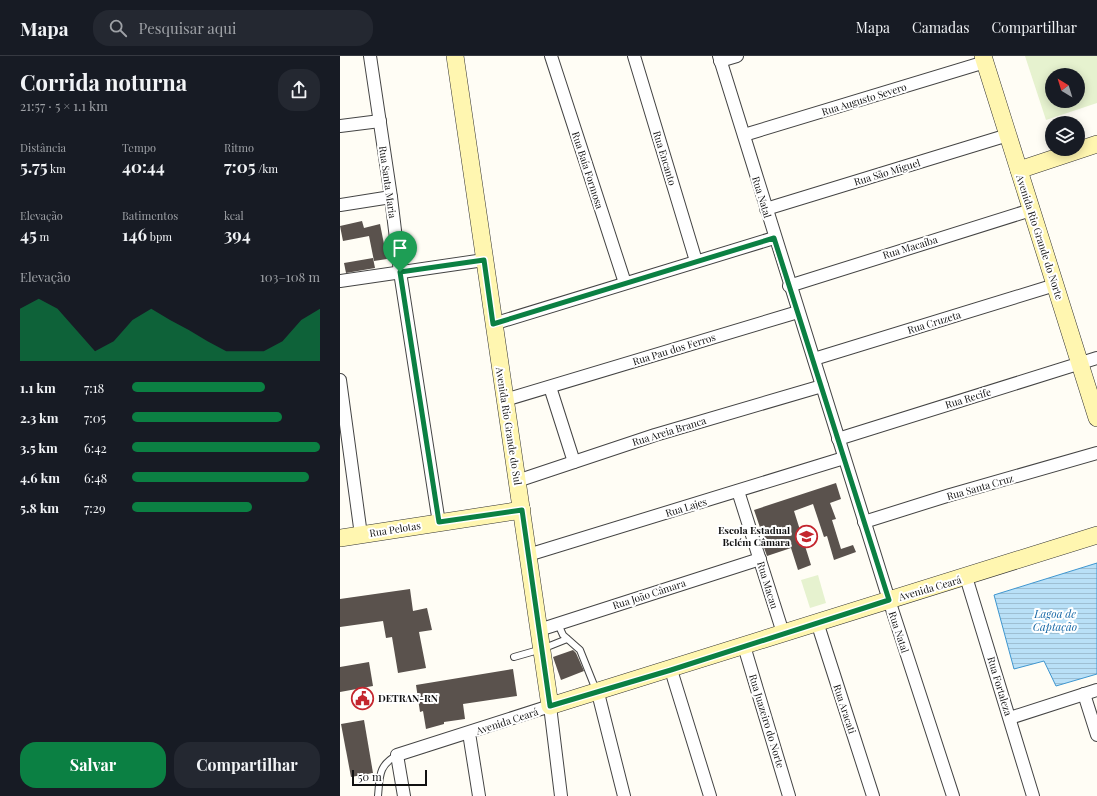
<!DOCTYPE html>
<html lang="pt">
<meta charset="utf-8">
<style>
:root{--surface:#171b24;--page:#242831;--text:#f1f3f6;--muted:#9ea1a6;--line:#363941;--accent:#0b8043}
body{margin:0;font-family:"Playfair Display",serif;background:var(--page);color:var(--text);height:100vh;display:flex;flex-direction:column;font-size:15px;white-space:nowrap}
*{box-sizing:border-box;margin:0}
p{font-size:13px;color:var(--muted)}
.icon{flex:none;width:22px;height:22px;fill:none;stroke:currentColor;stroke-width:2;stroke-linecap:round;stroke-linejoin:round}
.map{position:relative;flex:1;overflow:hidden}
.drawer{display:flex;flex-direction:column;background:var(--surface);width:340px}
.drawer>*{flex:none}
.needle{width:26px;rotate:322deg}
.controls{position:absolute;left:705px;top:12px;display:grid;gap:8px}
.controls a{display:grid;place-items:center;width:40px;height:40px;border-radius:50%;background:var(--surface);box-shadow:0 2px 10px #0003;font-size:20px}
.scale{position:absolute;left:12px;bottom:10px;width:75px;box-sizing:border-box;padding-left:4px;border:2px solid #111;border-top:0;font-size:11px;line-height:14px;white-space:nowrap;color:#111;-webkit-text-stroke:3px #fff;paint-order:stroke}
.pin{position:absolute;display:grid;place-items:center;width:34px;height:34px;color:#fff;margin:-41px -17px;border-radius:50% 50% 50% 0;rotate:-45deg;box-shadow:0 0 4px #0007}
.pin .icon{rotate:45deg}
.round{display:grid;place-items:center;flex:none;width:42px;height:42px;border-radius:16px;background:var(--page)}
.headline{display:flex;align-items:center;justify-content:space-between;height:68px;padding:0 20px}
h1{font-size:22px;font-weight:700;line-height:30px}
.metrics{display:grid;grid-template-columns:repeat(3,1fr);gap:6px;height:68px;padding:4px 20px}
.metrics div{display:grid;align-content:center}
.metrics b{font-size:17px;font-weight:700}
.metrics small{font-size:11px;font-weight:400}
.metrics p{font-size:11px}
.chart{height:112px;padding:8px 20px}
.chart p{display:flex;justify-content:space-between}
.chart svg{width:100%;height:72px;margin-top:4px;fill:var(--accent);opacity:.7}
.cta{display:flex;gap:8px;margin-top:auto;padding:8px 20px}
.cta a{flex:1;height:46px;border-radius:16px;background:var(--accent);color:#fff;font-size:16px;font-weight:700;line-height:46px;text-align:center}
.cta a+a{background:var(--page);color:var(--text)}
ul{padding:0 20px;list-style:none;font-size:13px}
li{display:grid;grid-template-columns:64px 48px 1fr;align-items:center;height:30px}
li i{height:10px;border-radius:5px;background:var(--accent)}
header{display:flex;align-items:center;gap:24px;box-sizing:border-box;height:56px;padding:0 20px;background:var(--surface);border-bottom:1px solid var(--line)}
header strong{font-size:19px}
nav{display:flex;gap:22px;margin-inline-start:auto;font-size:14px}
.search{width:280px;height:36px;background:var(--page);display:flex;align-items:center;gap:10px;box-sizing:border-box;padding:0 14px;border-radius:16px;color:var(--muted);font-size:15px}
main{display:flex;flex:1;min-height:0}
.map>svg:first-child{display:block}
.pitch{fill:#e6f2cf;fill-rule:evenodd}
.water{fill:url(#water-rules);stroke:#3f96cf}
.building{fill:#5a524d}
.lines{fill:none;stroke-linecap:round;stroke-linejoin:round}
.lane-casing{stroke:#444;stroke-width:8}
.street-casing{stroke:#444;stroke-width:14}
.secondary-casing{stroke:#333;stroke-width:18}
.lane{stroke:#fff;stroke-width:6}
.street{stroke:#fff;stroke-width:12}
.secondary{stroke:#fff6b0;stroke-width:17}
.route-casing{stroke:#fff;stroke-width:8}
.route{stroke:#0b8043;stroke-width:5}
.labels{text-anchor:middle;stroke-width:4;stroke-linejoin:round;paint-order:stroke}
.street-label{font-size:10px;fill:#111;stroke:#fff}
.poi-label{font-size:10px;font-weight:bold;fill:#111;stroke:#fff;text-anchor:end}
.water-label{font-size:11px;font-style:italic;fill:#1768a6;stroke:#fff}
</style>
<header>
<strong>Mapa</strong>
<div class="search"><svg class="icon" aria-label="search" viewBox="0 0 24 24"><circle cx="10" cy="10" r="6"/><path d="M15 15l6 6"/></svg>Pesquisar aqui</div>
<nav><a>Mapa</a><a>Camadas</a><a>Compartilhar</a></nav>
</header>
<main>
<section class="drawer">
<div class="headline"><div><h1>Corrida noturna</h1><p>21:57 · 5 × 1.1 km</p></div><a class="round"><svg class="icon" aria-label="share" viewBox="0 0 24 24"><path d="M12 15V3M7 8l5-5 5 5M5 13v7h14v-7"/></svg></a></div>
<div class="metrics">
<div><p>Distância</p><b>5.75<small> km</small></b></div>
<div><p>Tempo</p><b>40:44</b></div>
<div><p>Ritmo</p><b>7:05<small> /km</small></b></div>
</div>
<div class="metrics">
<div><p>Elevação</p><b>45<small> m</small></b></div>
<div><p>Batimentos</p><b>146<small> bpm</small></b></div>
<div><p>kcal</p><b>394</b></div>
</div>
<div class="chart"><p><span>Elevação</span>103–108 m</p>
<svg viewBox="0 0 160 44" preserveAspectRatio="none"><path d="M0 44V12L10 6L20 12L30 25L40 38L50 32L60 19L70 12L80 19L90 25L100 32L110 38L120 38L130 38L140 32L150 19L160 12V44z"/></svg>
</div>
<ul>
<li><b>1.1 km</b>7:18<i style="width:71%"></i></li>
<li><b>2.3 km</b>7:05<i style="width:80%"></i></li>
<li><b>3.5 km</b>6:42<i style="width:100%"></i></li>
<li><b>4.6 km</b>6:48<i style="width:94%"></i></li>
<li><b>5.8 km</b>7:29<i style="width:64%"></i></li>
</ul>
<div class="cta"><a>Salvar</a><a>Compartilhar</a></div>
</section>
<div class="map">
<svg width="757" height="740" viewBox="0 0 757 740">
<defs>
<pattern id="water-rules" width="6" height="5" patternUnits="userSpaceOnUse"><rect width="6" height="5" fill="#b9e0f7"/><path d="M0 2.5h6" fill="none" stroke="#9ebfd3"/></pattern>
</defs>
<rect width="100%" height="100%" fill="#fffdf5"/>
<g class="pitch">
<path d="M 685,0 L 757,0 L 757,47 L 706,64 ZM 712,19 L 738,19 L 738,45 L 712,45 Z"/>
<polygon points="478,519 486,547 470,552 461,524"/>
</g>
<polygon class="water" points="757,507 757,618 716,630 704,605 674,613 654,539"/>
<g class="building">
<polygon points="22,165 24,172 40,168 47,203 34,205 29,180 3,185 0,170"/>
<polygon points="33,202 35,212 6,217 4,207"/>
<polygon points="496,427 501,443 490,447 496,463 492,464 501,493 513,489 516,496 494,504 487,480 484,481 473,448 454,455 471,509 458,514 451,492 427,500 422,486 425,486 414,454"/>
<polygon points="70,533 73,555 87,552 92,574 79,576 86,612 58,617 52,581 46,582 43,565 0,571 0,543"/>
<polygon points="233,594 236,597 244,615 221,624 213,601"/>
<polygon points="29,606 33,630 0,636 0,611"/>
<polygon points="173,613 177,640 123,648 125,663 104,666 104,668 86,673 83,655 80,656 76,629"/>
<polygon points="24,664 33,717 11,721 1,668"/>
</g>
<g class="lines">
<defs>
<g id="lane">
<polyline points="218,568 223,579 240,594 256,634"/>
<polyline points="174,601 202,593 227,583"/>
<path d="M 38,740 C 40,720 38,710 57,699"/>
</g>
<g id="street">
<polyline points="30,0 51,141 60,216 99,467"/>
<polyline points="211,0 285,227"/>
<polyline points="294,0 356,205"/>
<polyline points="379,0 549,544 613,740"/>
<polyline points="380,5 397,0"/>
<polyline points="0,70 40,65"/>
<polyline points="404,79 645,6"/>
<polyline points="0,149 51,141"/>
<polyline points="426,153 668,79"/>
<polyline points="0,225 144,204"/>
<polyline points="449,230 691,154"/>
<polyline points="153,268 434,182"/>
<polyline points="474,303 715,229"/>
<polyline points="0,324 21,479"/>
<polyline points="210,331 234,406"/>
<polyline points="165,344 458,256"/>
<polyline points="498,383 757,302"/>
<polyline points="177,425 315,379 482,330"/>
<polyline points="398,435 443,577"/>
<polyline points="524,466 610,439 757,397"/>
<polyline points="188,499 504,402"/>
<polyline points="626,521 693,740"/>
<polyline points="477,566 533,740"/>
<polyline points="199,574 420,503"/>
<polyline points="404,590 449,740"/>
<polyline points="331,614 370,740"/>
<polyline points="258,637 284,740"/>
<polyline points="744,638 757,679"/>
<polyline points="670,662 757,634"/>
<polyline points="129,677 139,740"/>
<polyline points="64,740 57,699 210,650 221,740"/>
</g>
<g id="secondary">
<polyline points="115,0 210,650 757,479"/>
<polyline points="643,0 757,362"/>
<polyline points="679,114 757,88"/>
<polyline points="0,482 182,454"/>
</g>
</defs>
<use href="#lane" class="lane-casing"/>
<use href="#street" class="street-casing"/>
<use href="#secondary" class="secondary-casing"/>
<use href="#lane" class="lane"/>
<use href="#street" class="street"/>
<use href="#secondary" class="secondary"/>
</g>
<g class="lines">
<defs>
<polygon id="route" points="434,182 549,544 331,614 210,650 182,454 99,466 60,216 144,204 153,268"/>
</defs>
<use href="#route" class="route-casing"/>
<use href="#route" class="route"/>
</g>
<defs>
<symbol id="school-ring" viewBox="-11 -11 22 22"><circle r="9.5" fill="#fff" stroke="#c4262e" stroke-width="1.5"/><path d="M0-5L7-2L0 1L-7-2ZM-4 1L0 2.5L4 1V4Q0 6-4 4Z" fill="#c4262e"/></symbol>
<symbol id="civic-ring" viewBox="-11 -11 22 22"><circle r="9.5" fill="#fff" stroke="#c4262e" stroke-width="1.5"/><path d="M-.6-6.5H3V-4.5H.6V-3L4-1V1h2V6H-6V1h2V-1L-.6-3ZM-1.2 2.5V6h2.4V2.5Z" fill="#c4262e"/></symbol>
</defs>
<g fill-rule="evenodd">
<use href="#school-ring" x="454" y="468" width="25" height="25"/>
<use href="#civic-ring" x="10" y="630" width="25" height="25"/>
</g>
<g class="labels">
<g class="street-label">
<text transform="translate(524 43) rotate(-17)" y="4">Rua Augusto Severo</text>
<text transform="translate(325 102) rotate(73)" y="4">Rua Encanto</text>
<text transform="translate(248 114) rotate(72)" y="4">Rua Baía Formosa</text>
<text transform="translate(547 116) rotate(-17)" y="4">Rua São Miguel</text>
<text transform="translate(48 126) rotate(82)" y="4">Rua Santa Maria</text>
<text transform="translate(422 141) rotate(73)" y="4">Rua Natal</text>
<text transform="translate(700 181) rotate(72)" y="4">Avenida Rio Grande do Norte</text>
<text transform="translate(570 191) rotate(-17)" y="4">Rua Macaíba</text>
<text transform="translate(594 266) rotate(-17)" y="4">Rua Cruzeta</text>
<text transform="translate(334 293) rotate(-17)" y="4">Rua Pau dos Ferros</text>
<text transform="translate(628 342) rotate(-17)" y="4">Rua Recife</text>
<text transform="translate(169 370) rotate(81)" y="4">Avenida Rio Grande do Sul</text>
<text transform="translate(329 375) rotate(-17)" y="4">Rua Areia Branca</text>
<text transform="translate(640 431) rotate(-16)" y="4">Rua Santa Cruz</text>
<text transform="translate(346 451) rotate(-17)" y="4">Rua Lajes</text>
<text transform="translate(55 473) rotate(-9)" y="4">Rua Pelotas</text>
<text transform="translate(428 529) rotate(73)" y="4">Rua Macau</text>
<text transform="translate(590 532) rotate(-16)" y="4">Avenida Ceará</text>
<text transform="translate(309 538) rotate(-18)" y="4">Rua João Câmara</text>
<text transform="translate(559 576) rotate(72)" y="4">Rua Natal</text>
<text transform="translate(660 630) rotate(73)" y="4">Rua Fortaleza</text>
<text transform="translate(505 653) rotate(72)" y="4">Rua Aracati</text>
<text transform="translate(167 665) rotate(-18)" y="4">Avenida Ceará</text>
<text transform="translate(427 665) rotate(73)" y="4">Rua Juazeiro do Norte</text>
</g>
<g class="poi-label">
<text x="450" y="478">Escola Estadual<tspan x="450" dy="12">Belém Câmara</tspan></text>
<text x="38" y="646" text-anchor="start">DETRAN-RN</text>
</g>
<g class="water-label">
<text x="715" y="562">Lagoa de<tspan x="715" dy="13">Captação</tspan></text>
</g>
</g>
</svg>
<div class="controls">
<a><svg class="needle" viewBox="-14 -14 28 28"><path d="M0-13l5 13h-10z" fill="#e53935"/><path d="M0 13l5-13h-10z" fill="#9ea1a6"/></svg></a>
<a><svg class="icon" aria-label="layers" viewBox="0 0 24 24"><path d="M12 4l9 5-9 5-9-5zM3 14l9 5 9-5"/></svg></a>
</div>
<div class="scale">50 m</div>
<div class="pin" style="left:60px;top:216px;background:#1e9e55"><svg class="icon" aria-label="arrive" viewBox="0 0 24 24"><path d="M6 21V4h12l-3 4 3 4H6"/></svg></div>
</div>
</main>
